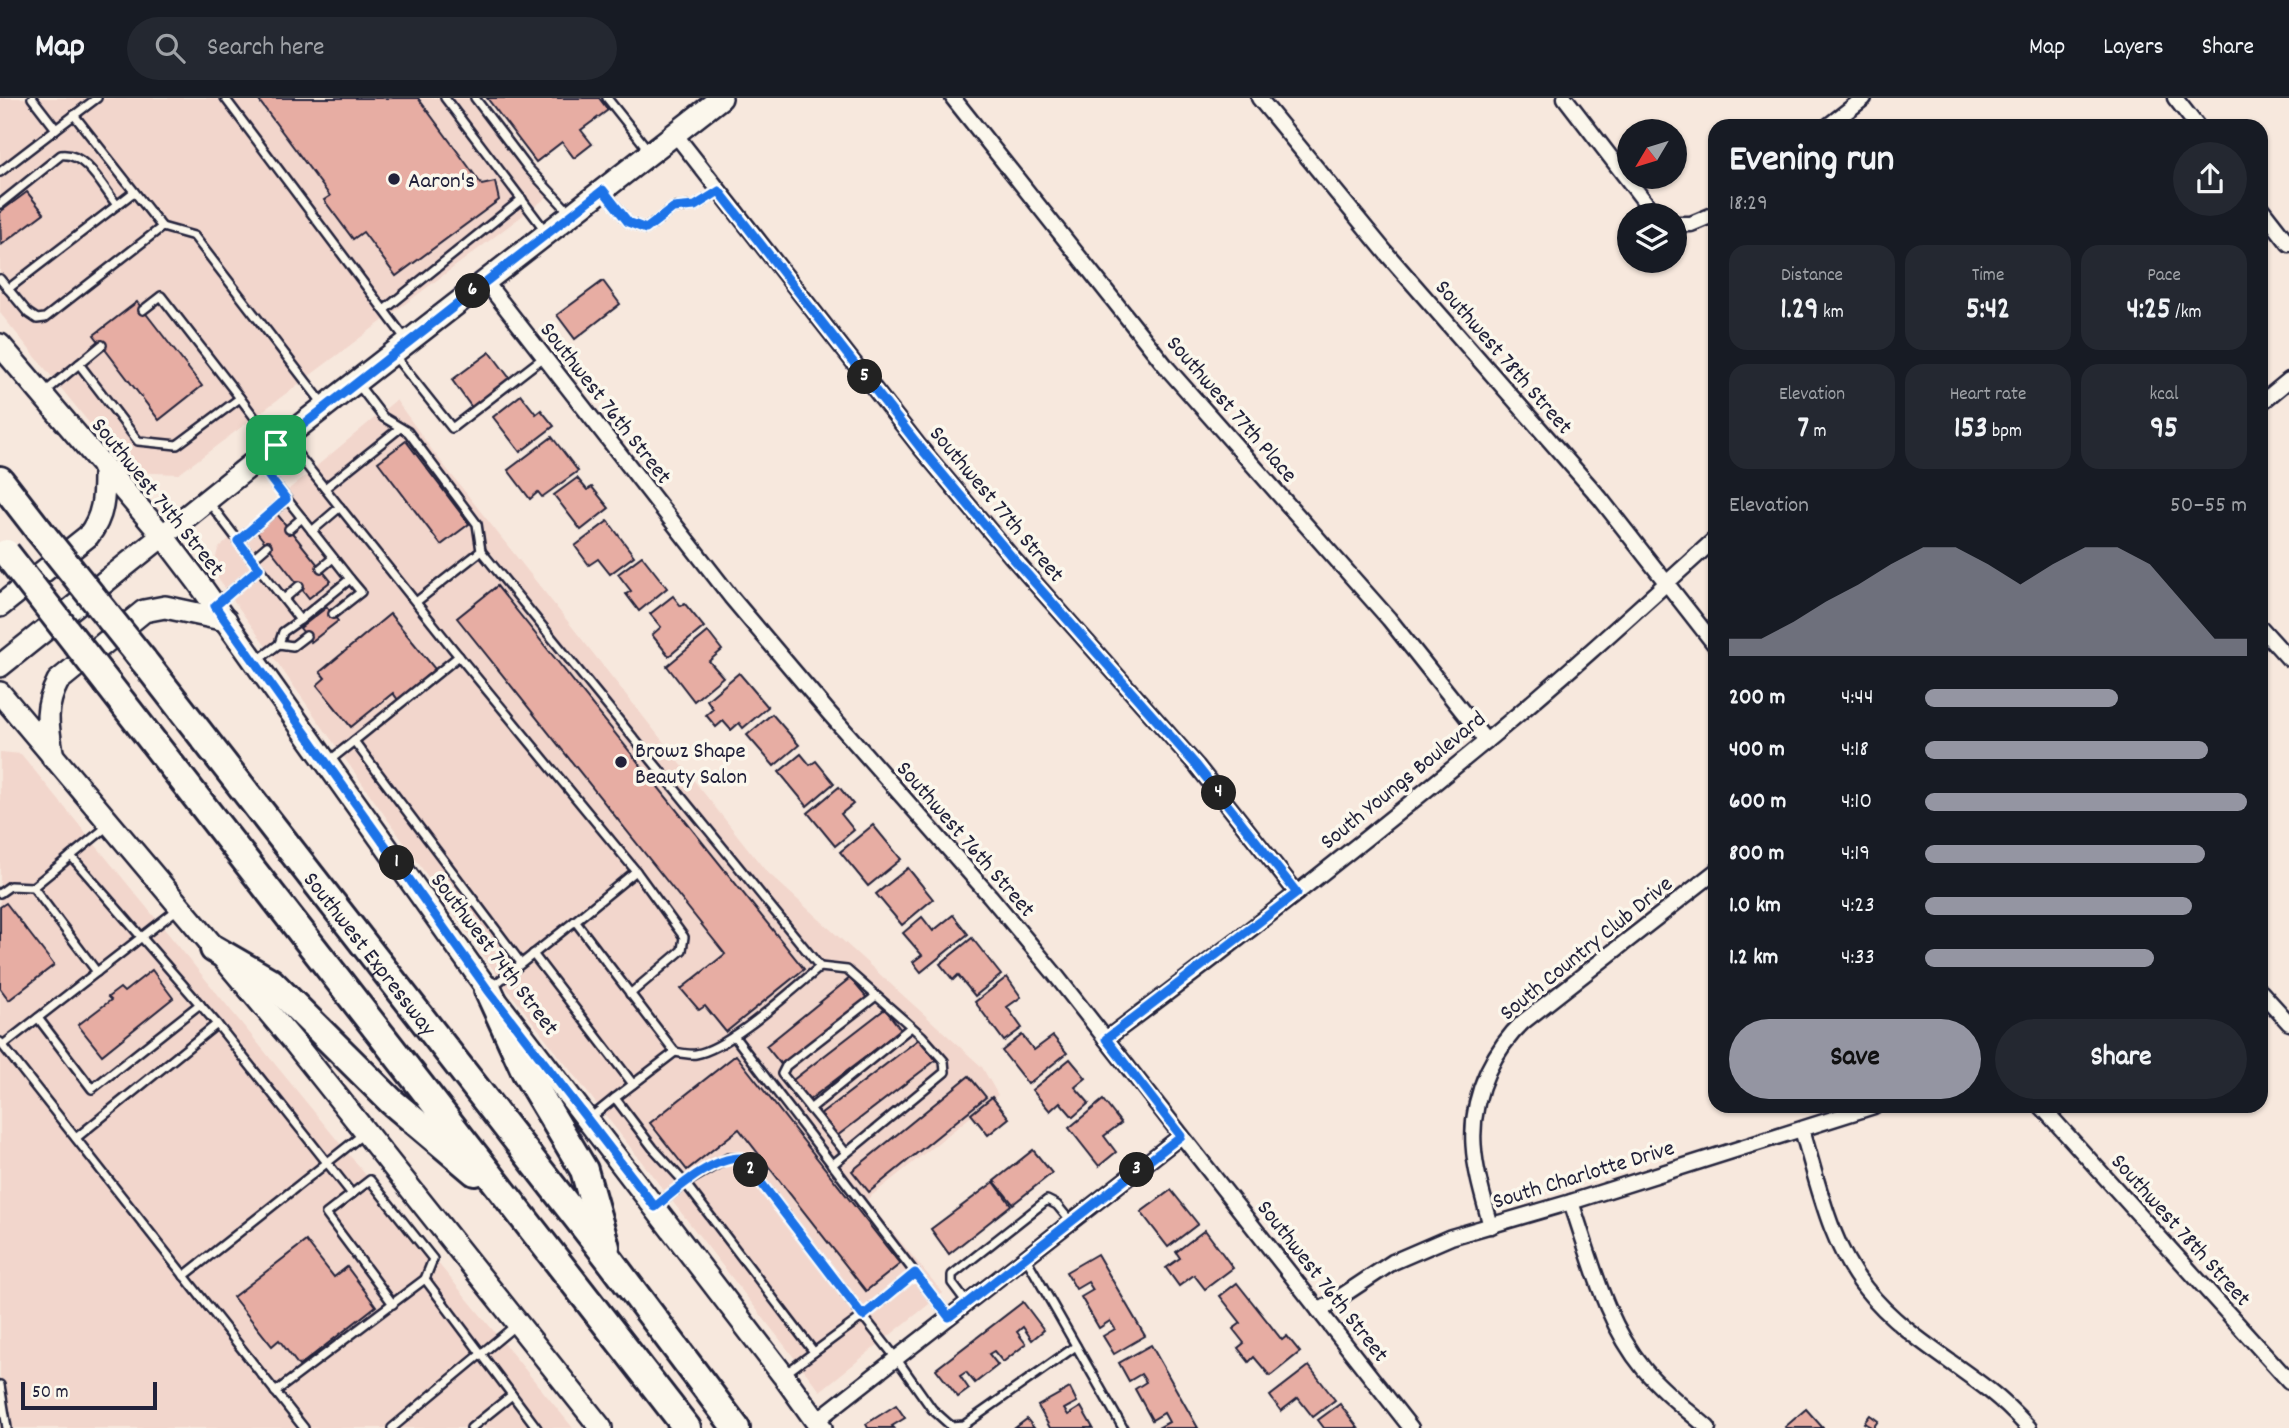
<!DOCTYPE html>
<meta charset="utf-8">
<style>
:root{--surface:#171b24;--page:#242831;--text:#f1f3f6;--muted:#9ea1a6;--line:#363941;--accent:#9495a2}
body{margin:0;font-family:Dekko,sans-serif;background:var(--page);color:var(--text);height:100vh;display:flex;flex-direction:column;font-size:26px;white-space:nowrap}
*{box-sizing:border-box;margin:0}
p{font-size:23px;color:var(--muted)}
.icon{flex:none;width:38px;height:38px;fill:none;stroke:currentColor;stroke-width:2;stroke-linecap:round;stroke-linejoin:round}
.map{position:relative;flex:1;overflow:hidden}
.sheet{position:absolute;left:1708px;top:21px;width:560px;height:994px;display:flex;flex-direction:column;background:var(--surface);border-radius:21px;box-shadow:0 2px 5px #0004}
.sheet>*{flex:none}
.needle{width:46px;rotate:232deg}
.tools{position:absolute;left:1617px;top:21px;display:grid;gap:14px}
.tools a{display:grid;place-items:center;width:70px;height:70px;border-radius:50%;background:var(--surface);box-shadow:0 2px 5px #0004;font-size:35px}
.scale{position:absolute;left:21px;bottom:18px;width:136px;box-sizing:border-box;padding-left:7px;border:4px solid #22223b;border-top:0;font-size:19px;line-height:24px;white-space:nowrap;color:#22223b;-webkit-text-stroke:5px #fbf7ec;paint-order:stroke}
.pin{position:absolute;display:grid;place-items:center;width:60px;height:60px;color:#fff;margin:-30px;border-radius:14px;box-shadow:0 4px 10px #0006}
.km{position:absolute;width:35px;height:35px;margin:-18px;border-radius:50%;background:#222;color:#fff;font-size:19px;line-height:35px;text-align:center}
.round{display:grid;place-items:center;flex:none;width:74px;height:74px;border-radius:37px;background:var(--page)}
.overview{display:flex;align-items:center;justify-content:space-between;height:119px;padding:0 21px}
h1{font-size:38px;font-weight:700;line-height:52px}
.figures{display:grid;grid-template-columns:repeat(3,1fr);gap:10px;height:119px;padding:7px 21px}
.figures div{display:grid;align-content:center;border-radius:18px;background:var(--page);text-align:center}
.figures b{font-size:30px;font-weight:700}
.figures small{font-size:19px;font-weight:400}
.figures p{font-size:19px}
.chart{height:196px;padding:14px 21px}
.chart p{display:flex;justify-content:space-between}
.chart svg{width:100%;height:126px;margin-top:7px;fill:var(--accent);opacity:.7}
.button{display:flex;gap:14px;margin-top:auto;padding:14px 21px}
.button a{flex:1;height:80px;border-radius:42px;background:var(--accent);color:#111;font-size:28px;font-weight:700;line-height:80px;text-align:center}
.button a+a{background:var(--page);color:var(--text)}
ul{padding:0 21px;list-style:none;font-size:23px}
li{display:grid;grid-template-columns:112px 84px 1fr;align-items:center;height:52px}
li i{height:18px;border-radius:9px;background:var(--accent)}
header{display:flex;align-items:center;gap:42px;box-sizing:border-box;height:98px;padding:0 35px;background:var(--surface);border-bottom:2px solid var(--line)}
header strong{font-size:33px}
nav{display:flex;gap:38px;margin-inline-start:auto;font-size:24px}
.search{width:490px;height:63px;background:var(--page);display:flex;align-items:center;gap:18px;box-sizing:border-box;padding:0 24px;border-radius:38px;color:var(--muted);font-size:26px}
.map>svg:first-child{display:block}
.built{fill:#f2d6cc}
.building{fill:#e7ada3;stroke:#22223b;stroke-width:2}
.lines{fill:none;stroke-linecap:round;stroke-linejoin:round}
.service-casing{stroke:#22223b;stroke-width:12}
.minor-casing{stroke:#22223b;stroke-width:19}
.secondary-casing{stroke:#22223b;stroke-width:26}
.motorway-casing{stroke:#22223b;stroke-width:32}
.service{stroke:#fbf7ec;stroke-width:7}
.minor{stroke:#fbf7ec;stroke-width:14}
.secondary{stroke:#fbf7ec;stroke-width:21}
.motorway{stroke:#fbf7ec;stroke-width:26}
.motorway-bridge-casing{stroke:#22223b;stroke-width:32;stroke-linecap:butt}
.motorway-bridge{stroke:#fbf7ec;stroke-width:26}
.route-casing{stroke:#fff;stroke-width:14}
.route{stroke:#1a73e8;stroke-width:9}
.poi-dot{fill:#22223b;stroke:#fbf7ec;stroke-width:2.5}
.labels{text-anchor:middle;stroke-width:7;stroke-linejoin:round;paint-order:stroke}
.poi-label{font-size:23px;fill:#22223b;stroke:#fbf7ec;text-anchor:start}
.street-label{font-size:23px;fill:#22223b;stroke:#fbf7ec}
</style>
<header>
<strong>Map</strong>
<div class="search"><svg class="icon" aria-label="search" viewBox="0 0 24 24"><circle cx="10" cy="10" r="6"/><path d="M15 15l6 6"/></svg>Search here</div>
<nav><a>Map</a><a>Layers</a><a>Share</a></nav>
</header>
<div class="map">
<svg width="2289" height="1330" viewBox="0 0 2289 1330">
<rect width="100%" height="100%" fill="#f7e8dd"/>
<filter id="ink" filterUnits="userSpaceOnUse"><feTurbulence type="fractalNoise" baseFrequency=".0143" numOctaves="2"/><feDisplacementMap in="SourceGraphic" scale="14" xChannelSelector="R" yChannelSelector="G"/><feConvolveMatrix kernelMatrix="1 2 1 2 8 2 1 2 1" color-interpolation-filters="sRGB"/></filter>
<g filter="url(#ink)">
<g class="built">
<polygon points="0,0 472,0 550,97 179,376 129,374 0,215"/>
<polygon points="396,302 435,356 765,772 982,969 998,997 866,1102 943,1195 820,1293 504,887 210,469 218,463 216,459 218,451 222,447"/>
<polygon points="0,654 21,656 573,1330 0,1330"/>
</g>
<g class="building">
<polygon points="257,0 418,0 482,87 495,84 499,102 396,178 363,134 353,141 324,102 330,98"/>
<polygon points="487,0 599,0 608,12 581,32 592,46 574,60 562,44 536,64"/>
<polygon points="27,94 44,115 1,147 0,114"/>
<polygon points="603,183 620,206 575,241 557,217"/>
<polygon points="137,204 202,288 159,322 94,237"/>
<polygon points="490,254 511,282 473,311 452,282"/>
<polygon points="521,297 536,316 541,312 554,328 520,354 493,319"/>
<polygon points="552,339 578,373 542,399 538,394 530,401 508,372"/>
<polygon points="406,343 469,426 441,447 378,364"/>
<polygon points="577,380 587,392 592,389 609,410 581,432 554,397"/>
<polygon points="277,416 331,483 309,500 256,433"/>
<polygon points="608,423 634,458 610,476 598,461 589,467 575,448"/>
<polygon points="642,458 667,490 639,513 626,496 631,493 618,476"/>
<polygon points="497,488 804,871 726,934 705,908 699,912 681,891 725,856 457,520"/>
<polygon points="673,498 681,508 685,506 704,529 669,558 652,537 661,529 650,516"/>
<polygon points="327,509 338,523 311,544 300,530"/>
<polygon points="390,516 435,571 398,602 393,595 351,629 317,587 325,580 320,574"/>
<polygon points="708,534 722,552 709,563 723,579 694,603 667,568"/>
<polygon points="739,575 768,609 743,630 739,625 731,632 723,623 716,629 706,617 713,611 707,602"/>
<polygon points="772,616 799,647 774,668 747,637"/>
<polygon points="801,656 810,667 816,663 834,685 807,708 779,674"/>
<polygon points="839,689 853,706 841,716 854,732 835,748 808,715"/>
<polygon points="873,727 901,761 868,788 840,754"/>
<polygon points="908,770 933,801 902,827 876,796"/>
<polygon points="6,805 54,867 9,902 0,890 0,809"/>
<polygon points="953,817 968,836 921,874 913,864 922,857 903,835 922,819 933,833"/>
<polygon points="972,840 1001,877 975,898 958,877 953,882 940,866"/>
<polygon points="152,872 173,900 102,957 78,927 111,902 108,899 120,890 124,894"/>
<polygon points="1007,879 1021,899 1007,909 1022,930 1004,943 975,904"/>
<polygon points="850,880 867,900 783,969 766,948"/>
<polygon points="885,911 901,932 809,1002 793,982"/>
<polygon points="1022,937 1034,952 1053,938 1067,955 1028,986 1002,953"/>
<polygon points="919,941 936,962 837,1038 820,1017"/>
<polygon points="736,957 900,1166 866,1193 739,1031 687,1072 650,1025"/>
<polygon points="1070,961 1086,980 1075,989 1089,1005 1073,1019 1060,1004 1050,1013 1032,992"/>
<polygon points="969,978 986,999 869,1094 852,1073"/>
<polygon points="992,999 1009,1020 988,1037 971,1016"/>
<polygon points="1103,1002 1121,1025 1104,1038 1116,1054 1099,1068 1069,1030"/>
<polygon points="1033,1052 1052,1075 1013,1106 994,1083"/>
<polygon points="994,1084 1011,1107 949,1156 931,1131"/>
<polygon points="1171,1092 1198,1126 1168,1149 1141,1114"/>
<polygon points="1205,1132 1233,1170 1205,1191 1194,1177 1179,1188 1166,1170 1180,1160 1176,1154"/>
<polygon points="306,1143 334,1179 347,1169 376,1208 299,1268 279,1242 272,1248 233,1199"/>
<polygon points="1097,1156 1145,1238 1114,1256 1103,1238 1115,1231 1110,1223 1099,1230 1081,1199 1093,1192 1088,1184 1076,1191 1066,1174"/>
<polygon points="1237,1185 1282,1242 1287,1238 1300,1254 1270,1278 1254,1259 1249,1264 1238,1250 1244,1245 1233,1231 1241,1225 1220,1198"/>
<polygon points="1023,1204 1044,1232 1032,1242 1023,1229 1017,1234 1026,1246 1003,1264 994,1253 989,1256 998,1267 975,1285 966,1274 960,1278 969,1291 958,1299 936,1271"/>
<polygon points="1151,1247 1198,1330 1158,1330 1169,1324 1164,1315 1152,1322 1135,1291 1146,1284 1141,1276 1129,1283 1119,1265"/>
<polygon points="1309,1268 1335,1302 1313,1319 1298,1300 1281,1313 1270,1298"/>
<polygon points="1070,1290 1077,1304 1064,1311 1068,1317 1081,1309 1093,1330 1050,1330 1038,1308"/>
<polygon points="1340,1306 1358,1330 1324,1330 1318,1322"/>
<polygon points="896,1307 905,1320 892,1328 894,1330 868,1330 866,1326"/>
<polygon points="1806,1311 1823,1330 1786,1330 1785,1329"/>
<polygon points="1870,1317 1878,1323 1873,1330 1864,1325"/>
<polygon points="1027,1321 1034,1330 1015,1330"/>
</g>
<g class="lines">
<defs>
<g id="service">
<polyline points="225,0 407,243"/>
<polyline points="445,0 547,135"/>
<polyline points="475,0 528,70 571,116"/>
<polyline points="607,0 650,54"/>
<polyline points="74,17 162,129"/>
<polyline points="56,31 97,0"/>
<polyline points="0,74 56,31 32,0"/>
<polyline points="604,93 628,124 646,131 673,110 695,108 719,93"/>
<path d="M 0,106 L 61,57 C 86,54 103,90 117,107"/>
<polyline points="0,181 28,215 37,221 45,220 162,129 194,138 324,307"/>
<polyline points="8,191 134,94"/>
<polyline points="143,212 161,198 240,300"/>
<polyline points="384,212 522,101"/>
<polyline points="393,256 452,330 544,259"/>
<polyline points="79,266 102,247"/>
<polyline points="357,285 383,319 408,334 477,426 481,453 416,504"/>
<polyline points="45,294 79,266 138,343 177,347 240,300 273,344"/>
<polyline points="287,343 453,551 636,773 575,823"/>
<polyline points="258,365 302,420 289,431"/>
<polyline points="325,390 400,330"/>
<polyline points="208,403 259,470 218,505"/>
<polyline points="312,433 340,409"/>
<polyline points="238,443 286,402"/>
<path d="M 481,453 L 820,869 C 792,892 729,951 696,956 C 690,957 681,955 675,954"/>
<polyline points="252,461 267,448"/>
<polyline points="321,470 333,460"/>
<polyline points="284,501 299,488"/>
<polyline points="333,516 361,494 350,481"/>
<polyline points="300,522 350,481 302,420"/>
<polyline points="279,546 293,548 306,538"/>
<polyline points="258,562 279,546 283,534 300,522 259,470"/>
<polyline points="354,643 459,558"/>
<polyline points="329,663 354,643 521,865"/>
<polyline points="71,758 217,926"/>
<polyline points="33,789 97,874"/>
<polyline points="0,795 10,788 33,789 109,727"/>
<polyline points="533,856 633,986"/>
<polyline points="820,869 847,872 922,938 944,963 945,974 832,1067"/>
<polyline points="492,889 575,823 675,954 615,1000"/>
<polyline points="630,896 682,852 684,839 636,773"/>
<polyline points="38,920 92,991 200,906"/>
<polyline points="734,938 915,1175"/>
<polyline points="0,944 304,1330"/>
<polyline points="3,947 179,810"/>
<polyline points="810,1011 911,929"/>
<polyline points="589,1021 615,1000 653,1050 685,1085 728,1060 742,1060 863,1218 915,1175 949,1219"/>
<polyline points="76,1040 217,926 352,1096"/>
<polyline points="846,1055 782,976 786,968 876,898"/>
<polyline points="657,1107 685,1085 814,1254"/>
<polyline points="1026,1160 1123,1330"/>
<polyline points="184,1178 362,1037"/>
<polyline points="967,1205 952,1185 952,1177 1047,1102 1057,1107 1071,1124"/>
<polyline points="393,1206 326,1116 370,1082 433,1161 425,1181"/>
<polyline points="786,1275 863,1218 896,1260 932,1311 951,1328 964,1327 1076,1248"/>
<polyline points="0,1287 7,1330"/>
<polyline points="275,1294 425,1181 537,1330"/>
<polyline points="392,1330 517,1226"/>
<polyline points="471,1330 512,1297"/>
</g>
<g id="minor">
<polyline points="953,0 1168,271 1389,521 1486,643"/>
<polyline points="1259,0 1387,156 1600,400 1715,547"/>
<polyline points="1565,0 1655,117"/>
<polyline points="2175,0 2197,28"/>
<polyline points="1828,28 1864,0"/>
<polyline points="675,36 919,348 1011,458 1197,668 1297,795"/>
<polyline points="2261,110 2289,146"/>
<polyline points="1675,126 1691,126 1715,116"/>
<polyline points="485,183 731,499 829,615 990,798 1054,875 1411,1330"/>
<polyline points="2261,305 2289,282"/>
<polyline points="2261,530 2289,561"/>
<polyline points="2261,894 2289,925"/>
<path d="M 1106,941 C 1235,845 1361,746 1485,644 C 1564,579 1639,510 1715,441"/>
<polyline points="2041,1008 2289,1283"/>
<path d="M 1802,1032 C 1818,1085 1830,1147 1866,1191 C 1899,1233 1948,1260 1990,1293 C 2004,1304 2017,1317 2029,1330"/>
<path d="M 1571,1104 C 1591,1161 1605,1224 1644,1271 C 1663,1294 1686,1311 1708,1330"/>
<path d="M 1491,1128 C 1475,1070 1462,1030 1488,973 C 1497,954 1508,938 1523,924 L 1715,774"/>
<polyline points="1319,1213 1393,1164 1451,1139 1571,1104 1874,1008"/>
<polyline points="816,1323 1181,1038"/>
</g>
<g id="secondary">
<polyline points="0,247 163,438 198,484 488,892 783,1277 821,1330"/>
<path d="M 0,508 L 88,438 C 105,417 104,396 104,371"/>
<polyline points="0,568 297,330 721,0"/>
<polyline points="0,595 293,943 601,1330"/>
<path d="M 53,660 C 48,629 43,612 58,583 L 144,513 L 165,509 L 226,522"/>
</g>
<g id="motorway">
<polyline points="0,382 38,431"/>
<path id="s1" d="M 143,562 L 609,1161 L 736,1330"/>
<polyline points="108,586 687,1330"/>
<polyline points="214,851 271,884 391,1003 475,1074"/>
<polyline points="488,892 526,975 584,1072 606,1149"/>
</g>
</defs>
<use href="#service" class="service-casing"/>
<use href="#minor" class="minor-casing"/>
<use href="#secondary" class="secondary-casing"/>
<use href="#motorway" class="motorway-casing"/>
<use href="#service" class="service"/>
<use href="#minor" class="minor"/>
<use href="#secondary" class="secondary"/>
<use href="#motorway" class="motorway"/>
<defs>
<g id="motorway-bridge">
<polyline points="38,431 143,562"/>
<polyline points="6,455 108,586"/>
</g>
</defs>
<use href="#motorway-bridge" class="motorway-bridge-casing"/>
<use href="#motorway-bridge" class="motorway-bridge"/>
</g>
</g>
<g class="lines" filter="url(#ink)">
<defs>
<path id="route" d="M 603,92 L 628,124 L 646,131 L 673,110 L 695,108 L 719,93 L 919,348 L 1011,458 L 1197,668 L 1297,795 L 1106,941 L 1181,1038 L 949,1219 L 915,1175 L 863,1218 L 742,1060 C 712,1059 678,1090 655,1109 L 488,892 L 215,508 L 259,470 L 238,443 L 286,401 L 257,363 Z"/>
</defs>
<use href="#route" class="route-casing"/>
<use href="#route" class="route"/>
</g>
<g class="poi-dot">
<circle cx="394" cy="81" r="7"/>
<circle cx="621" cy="664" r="7"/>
</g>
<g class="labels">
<g class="poi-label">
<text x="408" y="89">Aaron's</text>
<text x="635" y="659">Browz Shape<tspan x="635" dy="26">Beauty Salon</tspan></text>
</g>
<g class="street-label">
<text transform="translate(1505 258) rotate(49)" y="8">Southwest 78th Street</text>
<text transform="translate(607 304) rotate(52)" y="8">Southwest 76th Street</text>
<text transform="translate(1233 310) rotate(49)" y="8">Southwest 77th Place</text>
<text transform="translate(159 398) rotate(51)" y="8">Southwest 74th Street</text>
<text transform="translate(998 405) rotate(50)" y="8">Southwest 77th Street</text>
<text transform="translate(1402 681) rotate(-39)" y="8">South Youngs Boulevard</text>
<text transform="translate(967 740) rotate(49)" y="8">Southwest 76th Street</text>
<text transform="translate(1585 849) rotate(-39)" y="8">South Country Club Drive</text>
<text dy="8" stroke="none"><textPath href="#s1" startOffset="371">Southwest Expressway</textPath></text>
<text transform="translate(496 855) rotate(53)" y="8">Southwest 74th Street</text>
<text transform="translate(1583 1075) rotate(-17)" y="8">South Charlotte Drive</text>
<text transform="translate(2182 1131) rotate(48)" y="8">Southwest 78th Street</text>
<text transform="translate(1324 1182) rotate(52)" y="8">Southwest 76th Street</text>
</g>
</g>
</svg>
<div class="tools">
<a><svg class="needle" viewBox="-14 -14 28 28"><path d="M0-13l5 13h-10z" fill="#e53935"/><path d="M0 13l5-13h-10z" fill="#9ea1a6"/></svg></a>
<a><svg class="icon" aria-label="layers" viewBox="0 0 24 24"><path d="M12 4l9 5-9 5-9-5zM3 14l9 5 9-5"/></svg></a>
</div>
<div class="scale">50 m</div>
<div class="pin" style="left:276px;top:347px;background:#1e9e55"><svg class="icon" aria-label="arrive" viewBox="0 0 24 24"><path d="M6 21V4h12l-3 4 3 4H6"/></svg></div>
<b class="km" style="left:397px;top:765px">1</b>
<b class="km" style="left:751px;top:1072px">2</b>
<b class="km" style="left:1137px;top:1072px">3</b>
<b class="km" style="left:1219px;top:695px">4</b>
<b class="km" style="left:865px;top:279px">5</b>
<b class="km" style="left:473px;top:193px">6</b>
<section class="sheet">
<div class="overview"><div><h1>Evening run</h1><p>18:29</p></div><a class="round"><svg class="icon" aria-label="share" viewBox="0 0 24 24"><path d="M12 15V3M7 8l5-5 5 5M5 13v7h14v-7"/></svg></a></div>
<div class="figures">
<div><p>Distance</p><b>1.29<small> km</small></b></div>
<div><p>Time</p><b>5:42</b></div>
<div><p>Pace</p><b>4:25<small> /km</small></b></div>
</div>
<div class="figures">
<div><p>Elevation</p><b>7<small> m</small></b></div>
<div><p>Heart rate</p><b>153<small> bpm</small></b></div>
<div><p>kcal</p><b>95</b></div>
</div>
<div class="chart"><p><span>Elevation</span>50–55 m</p>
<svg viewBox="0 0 160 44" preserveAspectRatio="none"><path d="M0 44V38L10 38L20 32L30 25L40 19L50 12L60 6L70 6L80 12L90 19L100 12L110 6L120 6L130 12L140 25L150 38L160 38V44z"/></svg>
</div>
<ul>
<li><b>200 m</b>4:44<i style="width:60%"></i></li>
<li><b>400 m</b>4:18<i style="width:88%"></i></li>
<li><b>600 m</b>4:10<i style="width:100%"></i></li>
<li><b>800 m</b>4:19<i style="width:87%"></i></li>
<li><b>1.0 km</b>4:23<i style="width:83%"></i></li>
<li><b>1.2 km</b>4:33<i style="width:71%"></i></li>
</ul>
<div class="button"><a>Save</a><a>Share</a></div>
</section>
</div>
